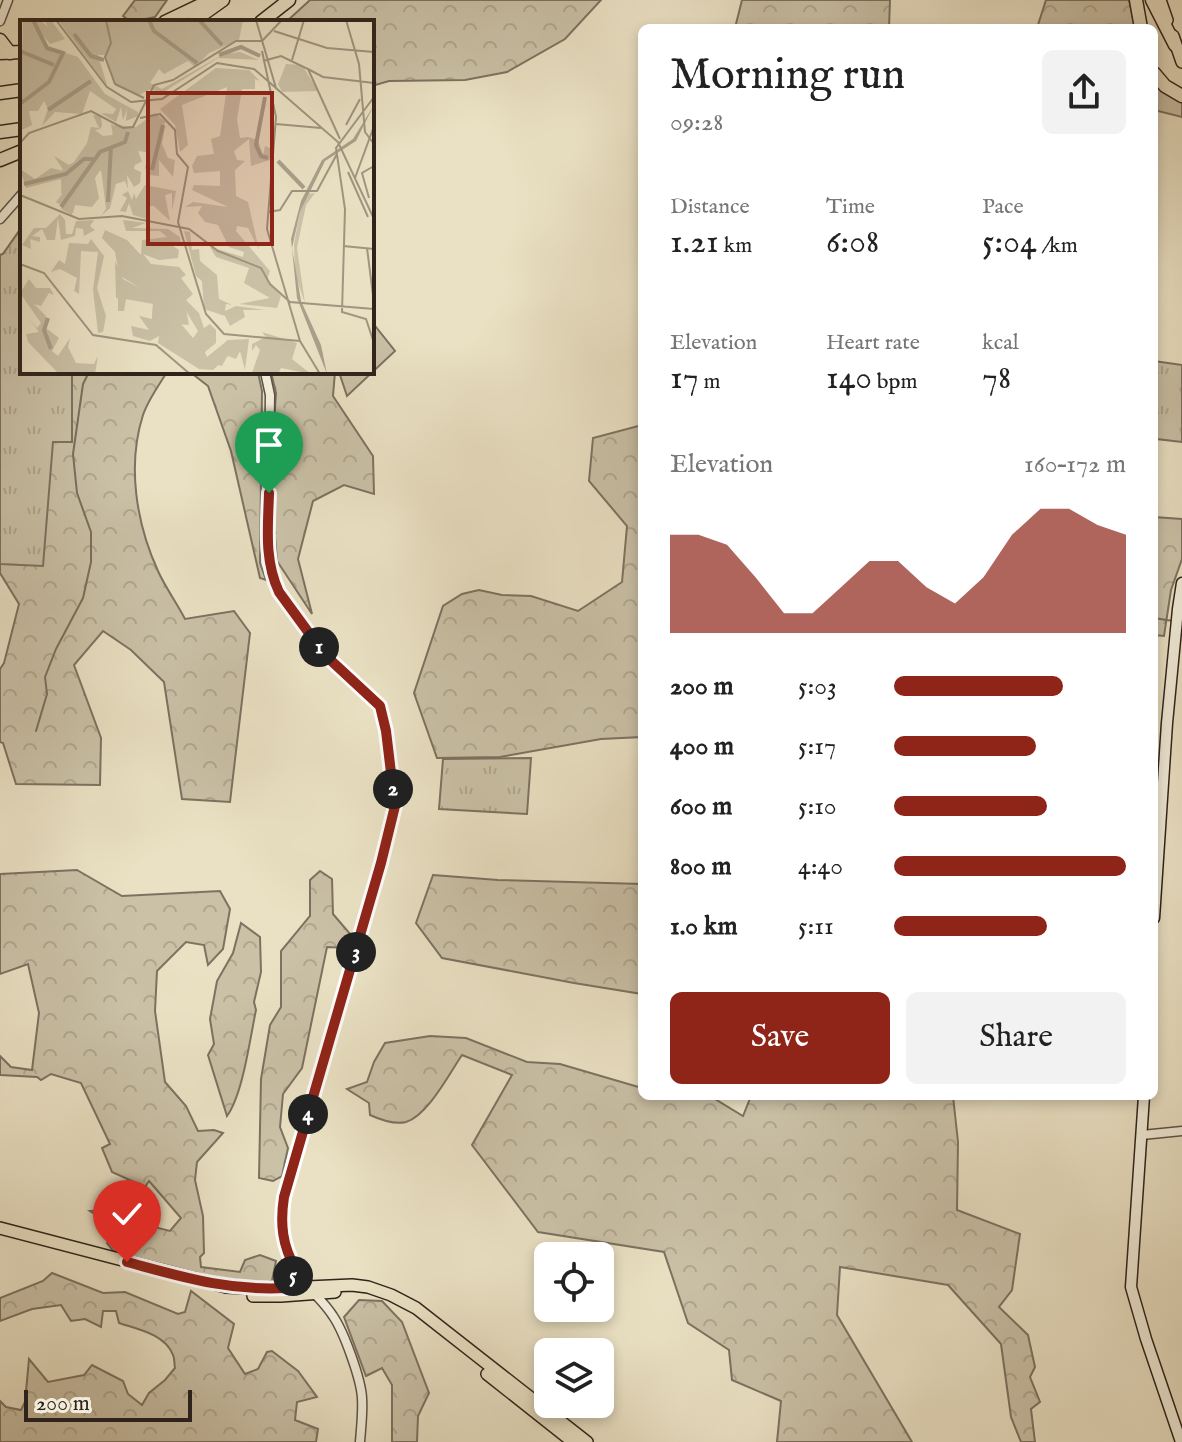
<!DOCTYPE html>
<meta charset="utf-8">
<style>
:root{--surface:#fff;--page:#f2f2f2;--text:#222;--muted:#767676;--accent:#8f2418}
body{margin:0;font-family:"IM FELL English",serif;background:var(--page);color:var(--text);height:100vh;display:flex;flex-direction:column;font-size:30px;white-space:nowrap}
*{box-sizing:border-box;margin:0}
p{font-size:26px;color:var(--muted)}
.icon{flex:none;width:44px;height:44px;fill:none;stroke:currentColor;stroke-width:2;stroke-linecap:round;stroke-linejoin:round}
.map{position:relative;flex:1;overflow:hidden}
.sheet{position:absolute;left:638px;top:24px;width:520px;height:1076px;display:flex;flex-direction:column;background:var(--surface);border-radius:12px;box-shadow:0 4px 12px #0003}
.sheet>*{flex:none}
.buttons{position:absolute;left:534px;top:1242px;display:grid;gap:16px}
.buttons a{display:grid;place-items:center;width:80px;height:80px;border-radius:12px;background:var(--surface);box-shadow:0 4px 12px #0003;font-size:40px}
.scale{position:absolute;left:24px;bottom:20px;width:168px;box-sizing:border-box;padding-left:8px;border:4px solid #2f231b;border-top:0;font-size:22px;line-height:28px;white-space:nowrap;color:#2f231b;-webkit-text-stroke:6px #f1ecd9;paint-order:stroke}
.pin{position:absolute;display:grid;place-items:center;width:68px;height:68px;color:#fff;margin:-82px -34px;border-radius:50% 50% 50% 0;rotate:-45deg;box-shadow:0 0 8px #0007}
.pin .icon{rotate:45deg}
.km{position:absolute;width:40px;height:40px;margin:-20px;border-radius:50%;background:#222;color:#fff;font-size:22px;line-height:40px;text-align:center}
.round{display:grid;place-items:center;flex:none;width:84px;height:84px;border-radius:12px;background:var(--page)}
.headline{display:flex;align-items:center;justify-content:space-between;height:136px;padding:0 32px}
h1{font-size:44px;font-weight:600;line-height:60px}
.figures{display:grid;grid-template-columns:repeat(3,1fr);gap:12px;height:136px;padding:8px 32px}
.figures div{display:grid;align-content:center}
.figures b{font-size:34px;font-weight:600}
.figures small{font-size:22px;font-weight:400}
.figures p{font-size:22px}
.chart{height:224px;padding:16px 32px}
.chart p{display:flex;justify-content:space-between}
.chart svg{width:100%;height:144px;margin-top:8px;fill:var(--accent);opacity:.7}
.primary-button{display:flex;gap:16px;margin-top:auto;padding:16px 32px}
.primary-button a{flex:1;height:92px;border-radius:12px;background:var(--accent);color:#fff;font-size:32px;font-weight:600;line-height:92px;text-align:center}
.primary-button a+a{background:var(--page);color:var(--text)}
ul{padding:0 32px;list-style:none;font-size:26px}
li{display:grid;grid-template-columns:128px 96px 1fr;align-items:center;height:60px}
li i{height:20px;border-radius:10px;background:var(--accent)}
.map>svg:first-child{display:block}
.grass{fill:#cac1a7;stroke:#7c7261;stroke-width:2}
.forest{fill:url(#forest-crowns);stroke:#7c7261;stroke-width:2}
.park{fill:url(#park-tufts);stroke:#7c7261;stroke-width:2}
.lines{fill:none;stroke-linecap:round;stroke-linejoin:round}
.stream{stroke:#796e5e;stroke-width:2}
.tertiary-casing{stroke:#5e5245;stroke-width:11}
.secondary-casing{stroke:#2f231b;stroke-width:13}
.primary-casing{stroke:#2f231b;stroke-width:14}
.motorway-casing{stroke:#2f231b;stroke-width:15}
.tertiary{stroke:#f1ecd9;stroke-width:8}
.secondary{stroke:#f1ecd9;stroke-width:10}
.primary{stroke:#eae1c4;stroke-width:11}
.motorway{stroke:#eae1c4;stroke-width:12}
.route-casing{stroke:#fff;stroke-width:16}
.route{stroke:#8f2418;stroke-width:10}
.inset-river{fill:none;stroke:#aaa08b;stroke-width:4}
.inset-road{fill:none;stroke:#9f9580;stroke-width:2}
.view{fill:#8f2418;fill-opacity:0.15;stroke:#8f2418;stroke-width:4}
.inset-edge{fill:none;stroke:#2f231b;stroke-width:4}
</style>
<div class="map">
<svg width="1182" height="1442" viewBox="0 0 1182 1442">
<defs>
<pattern id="forest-crowns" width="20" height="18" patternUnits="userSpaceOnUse" patternTransform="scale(2)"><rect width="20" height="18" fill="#cac1a7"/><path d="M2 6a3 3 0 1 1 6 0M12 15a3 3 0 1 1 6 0" fill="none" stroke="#aea68f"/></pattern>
<pattern id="park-tufts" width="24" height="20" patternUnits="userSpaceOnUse" patternTransform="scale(2)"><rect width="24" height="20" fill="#cac1a7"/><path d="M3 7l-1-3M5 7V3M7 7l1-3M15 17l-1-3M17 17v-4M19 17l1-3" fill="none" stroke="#aea68f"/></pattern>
</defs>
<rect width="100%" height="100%" fill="#eae1c4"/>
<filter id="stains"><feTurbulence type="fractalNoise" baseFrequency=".0025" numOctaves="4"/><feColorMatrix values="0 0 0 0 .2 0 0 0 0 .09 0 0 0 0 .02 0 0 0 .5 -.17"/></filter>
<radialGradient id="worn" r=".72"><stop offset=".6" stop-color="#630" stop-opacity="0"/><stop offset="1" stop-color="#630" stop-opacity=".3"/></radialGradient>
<polygon class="grass" points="372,322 395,351 347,396 339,372 372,372"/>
<g class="forest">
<polygon points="135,0 167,0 155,17 131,22 123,16"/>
<polygon points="310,0 601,0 565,39 507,72 465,80 389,81 372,86 372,22 286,22"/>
<polygon points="742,0 890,0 889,28 735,28"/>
<polygon points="1046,0 1129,0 1135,28 1037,28"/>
<polygon points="1154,83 1163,92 1182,100 1182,117 1154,110"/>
<path d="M 22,227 L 22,372 L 167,372 C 159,385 148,400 143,415 C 127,465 136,523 158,571 C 165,587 177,603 185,619 L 234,611 L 250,633 L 230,802 L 182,799 L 164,682 L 131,650 L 103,631 L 74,665 L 101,738 L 100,785 L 16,784 L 3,743 L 0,742 L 0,669 L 4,663 L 19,604 L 0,573 L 0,255 L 3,254 Z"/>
<polygon points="190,372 258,372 262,391 260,563 266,580 260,578 231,451 208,386"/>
<polygon points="271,372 335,372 333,396 373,456 374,494 344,485 313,501 298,559 312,614 277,561 273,512 274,423 276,393"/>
<polygon points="642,425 642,737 601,739 500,757 437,758 414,693 443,606 462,594 479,590 502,595 531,596 578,611 622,582 627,526 589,481 593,438"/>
<polygon points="1154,517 1182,519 1182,559 1171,590 1164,636 1154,635"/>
<polygon points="77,870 122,896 220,891 230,909 223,949 208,965 204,945 186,942 157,971 155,1011 165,1082 186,1106 198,1131 214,1130 223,1133 197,1162 195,1180 203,1216 204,1253 200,1257 201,1267 240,1272 245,1260 260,1255 276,1261 272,1281 265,1283 214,1277 114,1252 107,1243 112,1238 114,1226 90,1211 132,1208 142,1224 170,1231 181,1218 149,1181 145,1187 112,1172 102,1148 110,1144 81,1083 51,1074 41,1080 37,1077 0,1075 0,1056 11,1067 32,1070 39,1013 28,964 0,974 0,874"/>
<polygon points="320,871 332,879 333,914 351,935 348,948 327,947 302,1068 283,1094 280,1127 288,1148 282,1176 273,1181 259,1178 261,1079 270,1025 281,1007 281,951 310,916 310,880"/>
<polygon points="433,875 498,880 642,884 642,994 574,983 442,958 416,923"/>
<path d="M 241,923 L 260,937 L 261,972 L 254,1002 L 256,1010 C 250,1038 243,1094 227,1116 L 208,1055 L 214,1044 L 210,1019 L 217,981 L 233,953 Z"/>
<path d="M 430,1036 L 466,1038 L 527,1062 L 560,1064 L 642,1088 L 642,1096 L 710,1096 L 743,1116 L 751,1096 L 953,1096 L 958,1142 L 957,1210 L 1020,1234 L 1012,1290 L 999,1307 L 1028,1335 L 1035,1367 L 1030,1377 L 1040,1402 L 1031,1409 L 1035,1442 L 1021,1442 L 1011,1417 L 1001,1344 L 948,1285 L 840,1267 L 837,1315 L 912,1442 L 777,1442 L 781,1401 L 732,1380 L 729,1350 L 688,1323 L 664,1252 L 538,1232 L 472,1145 L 512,1075 L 462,1055 C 449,1074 428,1115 406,1122 C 394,1125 381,1120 370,1115 L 369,1103 L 347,1089 L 367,1082 L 374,1062 L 385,1043 Z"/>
<path d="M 52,1273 L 103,1293 L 125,1292 L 178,1314 L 185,1312 L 191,1291 L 234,1324 L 228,1348 L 245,1374 L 258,1369 L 267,1352 L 272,1351 L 298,1371 L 317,1397 L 297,1402 L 295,1420 L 318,1429 L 316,1442 L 0,1442 L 0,1401 L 6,1407 L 21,1410 L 25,1402 L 29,1359 L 48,1382 L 84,1375 L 92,1365 L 123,1381 L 128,1394 L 142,1405 L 149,1393 L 165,1380 L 175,1368 C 174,1363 175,1359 173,1355 C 165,1334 137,1329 119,1323 L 116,1311 L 103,1311 L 101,1327 L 85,1319 L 71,1321 L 61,1305 L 32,1309 L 0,1321 L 0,1298 L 43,1281 Z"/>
<polygon points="359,1300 382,1301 402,1322 429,1393 418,1416 417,1442 392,1442 392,1385 382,1368 366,1376 344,1317"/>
</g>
<g class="park">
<polygon points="22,227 22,372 72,372 72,442 53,442 43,566 0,564 0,255 3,254"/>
<polygon points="1154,361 1182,365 1182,442 1156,439 1157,450 1154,449"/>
<polygon points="531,758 527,814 439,809 443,759"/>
</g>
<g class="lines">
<g class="stream">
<polyline points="1118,28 1120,26"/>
<polyline points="1154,618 1173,621"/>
<polyline points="36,731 47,694 45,677 56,649 83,598 91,562 91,532 77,493 73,454 83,384 89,372"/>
</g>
<defs>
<g id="tertiary">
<polyline points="0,21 8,0"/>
<polyline points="0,219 22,194"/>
<path d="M 265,372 L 270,395 L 268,552 L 270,570 L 279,592 L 309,635 L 325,655 L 380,706 L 386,731 L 395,806 L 381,863 L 287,1188 C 278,1222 282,1255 304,1282 C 314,1294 325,1303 333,1316 C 344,1332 361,1379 362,1398 C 363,1413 361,1428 360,1442"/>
<polyline points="1142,1135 1182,1131"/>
</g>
<g id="secondary">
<polyline points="1154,918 1167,723 1178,609 1182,583"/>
<polyline points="1144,1096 1131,1287 1146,1339 1181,1442"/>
</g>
<g id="primary">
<polyline points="1160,0 1167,20"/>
<polyline points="1173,36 1182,62"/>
<polyline points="0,1228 226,1287 263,1289 352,1285 368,1287 391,1295 416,1308 587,1442"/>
<polyline points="253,1296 281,1296 335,1292"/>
<polyline points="487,1374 573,1442"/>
</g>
<g id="motorway">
<polyline points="1136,0 1141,28"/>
<polyline points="1152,0 1175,45"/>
<polyline points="165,22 211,0"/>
<polyline points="192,22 223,0"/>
<polyline points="261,22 289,0"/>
<polyline points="0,40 10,53"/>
<polyline points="0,53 22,52"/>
<polyline points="1154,73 1165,86 1182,96"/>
<polyline points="0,93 22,90"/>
<polyline points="0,132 22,129"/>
<polyline points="0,160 22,151"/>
</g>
</defs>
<use href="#tertiary" class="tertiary-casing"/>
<use href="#secondary" class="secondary-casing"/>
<use href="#primary" class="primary-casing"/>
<use href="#motorway" class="motorway-casing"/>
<use href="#tertiary" class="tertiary"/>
<use href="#secondary" class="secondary"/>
<use href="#primary" class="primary"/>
<use href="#motorway" class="motorway"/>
</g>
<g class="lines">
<defs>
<path id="route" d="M 127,1262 C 183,1277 227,1291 286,1288 L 296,1269 C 282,1246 280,1223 284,1197 L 381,863 L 395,806 L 386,731 L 380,706 L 325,655 L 279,592 C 264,560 268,527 269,493"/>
</defs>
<use href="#route" class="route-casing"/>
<use href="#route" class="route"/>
</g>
<g transform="translate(20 20)">
<rect width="354" height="354" fill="#eae1c4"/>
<path d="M 3,0 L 20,0 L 28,7 L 24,0 L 31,0 L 45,19 L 30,24 L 20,12 L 27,27 L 58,37 L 85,74 L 118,92 L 118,96 L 106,101 L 107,89 L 103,100 L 101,87 L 96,102 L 81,93 L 93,94 L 96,89 L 70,71 L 62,94 L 35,92 L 22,106 L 28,89 L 24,81 L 18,91 L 9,91 L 12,105 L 0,111 ZM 38,0 L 223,0 L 219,20 L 189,33 L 175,47 L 168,41 L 144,54 L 139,49 L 130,63 L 142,69 L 204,34 L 220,32 L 239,40 L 198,38 L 142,73 L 131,69 L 119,75 L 96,66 L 85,35 L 78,35 L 87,65 ZM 196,48 L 229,50 L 240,61 L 235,59 L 235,69 L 222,69 L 217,99 L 220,118 L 228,117 L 238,120 L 243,135 L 245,126 L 250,128 L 250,140 L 231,146 L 229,119 L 214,131 L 217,140 L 225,141 L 215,150 L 216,176 L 228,182 L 239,230 L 228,208 L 217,206 L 216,211 L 250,251 L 247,260 L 261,276 L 257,288 L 219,284 L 250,278 L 224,263 L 229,248 L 196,237 L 190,227 L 223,237 L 224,232 L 209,227 L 198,205 L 185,202 L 178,193 L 182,186 L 165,187 L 173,182 L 208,187 L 172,170 L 174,165 L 200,166 L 200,151 L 174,153 L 172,146 L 177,136 L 194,134 L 191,119 L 200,116 L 207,67 L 162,85 L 168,125 L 160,132 L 155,105 L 140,89 ZM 132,94 L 145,106 L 142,124 L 148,138 L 155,140 L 153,157 L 139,140 L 139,156 L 130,155 L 125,148 L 130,127 L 118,131 L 122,142 L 115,142 L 114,149 L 121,152 L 120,163 L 114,167 L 107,155 L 108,169 L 105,161 L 96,164 L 90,188 L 81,196 L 86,189 L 81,149 L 75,158 L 79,178 L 72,187 L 55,185 L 53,193 L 36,182 L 42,174 L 41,159 L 6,168 L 0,149 L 15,159 L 31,148 L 44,151 L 34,136 L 49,145 L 54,142 L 67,123 L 71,107 L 79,108 L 73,95 L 81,96 L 82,106 L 80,109 L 75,110 L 83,116 L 93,115 L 91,104 L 112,113 ZM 125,165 L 156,171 L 152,190 L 152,173 L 145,175 L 150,201 L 134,186 L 127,186 L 126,199 L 113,195 L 109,183 L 106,192 L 100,191 L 107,178 L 102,175 L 108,171 L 112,180 L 114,173 L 116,179 ZM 295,173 L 286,185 L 277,228 L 285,283 L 275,254 L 274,224 L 280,192 L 289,174 ZM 40,194 L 45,200 L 46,214 L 52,214 L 56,201 L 74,200 L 70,206 L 75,210 L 64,216 L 63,209 L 56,208 L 55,216 L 41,220 L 38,198 L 35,220 L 27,220 L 22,209 L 12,216 L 20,217 L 20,222 L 10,219 L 11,229 L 2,225 L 14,208 L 26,208 ZM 103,200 L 126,203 L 112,208 L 148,209 L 160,217 L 161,225 L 153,226 L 159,230 L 158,238 L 139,240 L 123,234 L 131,244 L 159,247 L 166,255 L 161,258 L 173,274 L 166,280 L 179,293 L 184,308 L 190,304 L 196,310 L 196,323 L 185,332 L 187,337 L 208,320 L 229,319 L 225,350 L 220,331 L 216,339 L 208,336 L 193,350 L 179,349 L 138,323 L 139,316 L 130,321 L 113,316 L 111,306 L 129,310 L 119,296 L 132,299 L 133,284 L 106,279 L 104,291 L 98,291 L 98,277 L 130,273 L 148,303 L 161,304 L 173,318 L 178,311 L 157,276 L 163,268 L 120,268 L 99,255 L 95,232 L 82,218 L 85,210 L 107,220 L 121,235 L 122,220 L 147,217 L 140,211 L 106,211 ZM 164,211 L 170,212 L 172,230 L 179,229 L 180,241 L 197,255 L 199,279 L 212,285 L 206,284 L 205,291 L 216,286 L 245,290 L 223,290 L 225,297 L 210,306 L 205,296 L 184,289 L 182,261 L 176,256 ZM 71,219 L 84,236 L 77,268 L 86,296 L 83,312 L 78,313 L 73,270 L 78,232 L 61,231 L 59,274 L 54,271 L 57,258 L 40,249 L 31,252 L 39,240 L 45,244 L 49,223 L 68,224 ZM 9,259 L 16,268 L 30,268 L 34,275 L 29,273 L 21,286 L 14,284 L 26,296 L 26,308 L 39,318 L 32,331 L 38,336 L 50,318 L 48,327 L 56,343 L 74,344 L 78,336 L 75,354 L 39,354 L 8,322 L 6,314 L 19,312 L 9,299 L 17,308 L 21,303 L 0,273 ZM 242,312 L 277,323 L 272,339 L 291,354 L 261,348 L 258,354 L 232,353 L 240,330 L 236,325 L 232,331 L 232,324 L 246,317 Z" fill="#cac1a7"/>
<path d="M 266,44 L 282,45 L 298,71 L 262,72 L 258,64 ZM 95,241 L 103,259 L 120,268 L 162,268 L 169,305 L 132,302 L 133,282 L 96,278 Z" fill="#cac1a7"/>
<path d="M 135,93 L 146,102 L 136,112 L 133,133 L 118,131 L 121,142 L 104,150 L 108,139 L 100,124 L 95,152 L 68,150 L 66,176 L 55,175 L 52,195 L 41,189 L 49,175 L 41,173 L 43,145 L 53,148 L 69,139 L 72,109 L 79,117 L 92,116 L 95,105 L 116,107 ZM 208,320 L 224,323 L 227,333 L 210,331 L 202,346 L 187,343 Z" fill="#cac1a7"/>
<path d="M 354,85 L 336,121 L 305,141 L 280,192 L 272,228 L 281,281 L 301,325 L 307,354 L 277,278 L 271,219 L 281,181 L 302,140 L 333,119 Z" fill="#aaa08b"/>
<path class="inset-river" d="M 129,0 L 134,11 L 177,43M 179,0 L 202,25M 54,14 L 71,36 L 84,40M 0,31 L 34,45M 199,35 L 221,27 L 240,36M 245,77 L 236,125 L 241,136 L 248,138M 0,84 L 29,62 L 43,33 L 27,28 L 13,0M 28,90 L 71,61M 258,141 L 284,168M 132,150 L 143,105M 4,164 L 46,154 L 64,139 L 73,139M 88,182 L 91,126M 41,187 L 80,132 L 105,122 L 108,112M 28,298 L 24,310 L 31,329"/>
<path class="inset-road" d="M 36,0 L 87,67 L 111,82 L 142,79 L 197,43 L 234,49 L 318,122 L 354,199M 86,0 L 91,23 L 85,37 L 95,64 L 124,78M 236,0 L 256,68M 326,0 L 339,44 L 345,112 L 354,124M 254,11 L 307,28 L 354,32M 242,31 L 256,97 L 247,209 L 280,321 L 300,354M 272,40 L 284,0M 243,41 L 261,36 L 288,49 L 320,119M 288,49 L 303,57 L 354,63M 354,77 L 316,128 L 325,189 L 322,292 L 346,299 L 354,323M 120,98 L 140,94 L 155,110 L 157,134 L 168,147 L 158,202 L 186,294 L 204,314 L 280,321M 256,104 L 301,108M 326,105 L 340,79M 0,123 L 9,113 L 71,91 L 103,108 L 113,107 L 134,65 L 153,60 L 216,21 L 242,21 L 262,0M 328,152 L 348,197M 335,158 L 354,106M 0,175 L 59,199 L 102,196 L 169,209 L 198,231 L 241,248 L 250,264 L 270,282 L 354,289M 349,178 L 342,153 L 354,146M 248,192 L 260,190 L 272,171 L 297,171 L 317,134M 323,226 L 354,229M 347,228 L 354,283M 0,244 L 24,253 L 73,315 L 136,325 L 170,354"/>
<path class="view" d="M 128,73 L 252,73 L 252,224 L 128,224 Z"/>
<rect width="354" height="354" class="inset-edge"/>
</g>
<rect width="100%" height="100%" filter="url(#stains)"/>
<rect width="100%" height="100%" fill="url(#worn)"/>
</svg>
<div class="buttons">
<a><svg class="icon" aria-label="locate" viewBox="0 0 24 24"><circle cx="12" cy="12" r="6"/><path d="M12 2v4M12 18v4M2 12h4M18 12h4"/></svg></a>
<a><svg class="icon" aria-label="layers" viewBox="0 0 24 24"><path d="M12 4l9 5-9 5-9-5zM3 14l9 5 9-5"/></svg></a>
</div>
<div class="scale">200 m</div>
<div class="pin" style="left:269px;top:493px;background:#1e9e55"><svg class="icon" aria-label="arrive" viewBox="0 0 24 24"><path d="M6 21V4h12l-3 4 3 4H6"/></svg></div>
<div class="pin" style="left:127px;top:1262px;background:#d93025"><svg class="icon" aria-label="check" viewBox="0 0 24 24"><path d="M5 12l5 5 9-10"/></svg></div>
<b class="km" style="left:319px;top:647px">1</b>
<b class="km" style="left:393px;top:789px">2</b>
<b class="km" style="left:356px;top:952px">3</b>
<b class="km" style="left:308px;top:1114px">4</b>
<b class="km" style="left:293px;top:1276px">5</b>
<section class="sheet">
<div class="headline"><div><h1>Morning run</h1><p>09:28</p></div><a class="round"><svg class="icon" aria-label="share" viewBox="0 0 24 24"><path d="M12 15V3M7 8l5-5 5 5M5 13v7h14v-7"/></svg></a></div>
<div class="figures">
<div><p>Distance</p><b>1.21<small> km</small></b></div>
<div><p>Time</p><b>6:08</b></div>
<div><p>Pace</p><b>5:04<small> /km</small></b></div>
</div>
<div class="figures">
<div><p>Elevation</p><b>17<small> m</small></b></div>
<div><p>Heart rate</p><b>140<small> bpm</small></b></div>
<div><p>kcal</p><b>78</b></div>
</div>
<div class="chart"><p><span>Elevation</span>160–172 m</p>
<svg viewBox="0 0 160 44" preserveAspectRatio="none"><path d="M0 44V14L10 14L20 17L30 27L40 38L50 38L60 30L70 22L80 22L90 30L100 35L110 27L120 14L130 6L140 6L150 11L160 14V44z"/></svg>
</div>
<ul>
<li><b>200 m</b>5:03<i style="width:73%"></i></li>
<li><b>400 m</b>5:17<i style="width:61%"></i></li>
<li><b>600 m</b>5:10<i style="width:66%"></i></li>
<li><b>800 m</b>4:40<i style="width:100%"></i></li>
<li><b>1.0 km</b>5:11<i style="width:66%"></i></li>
</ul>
<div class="primary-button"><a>Save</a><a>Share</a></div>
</section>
</div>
